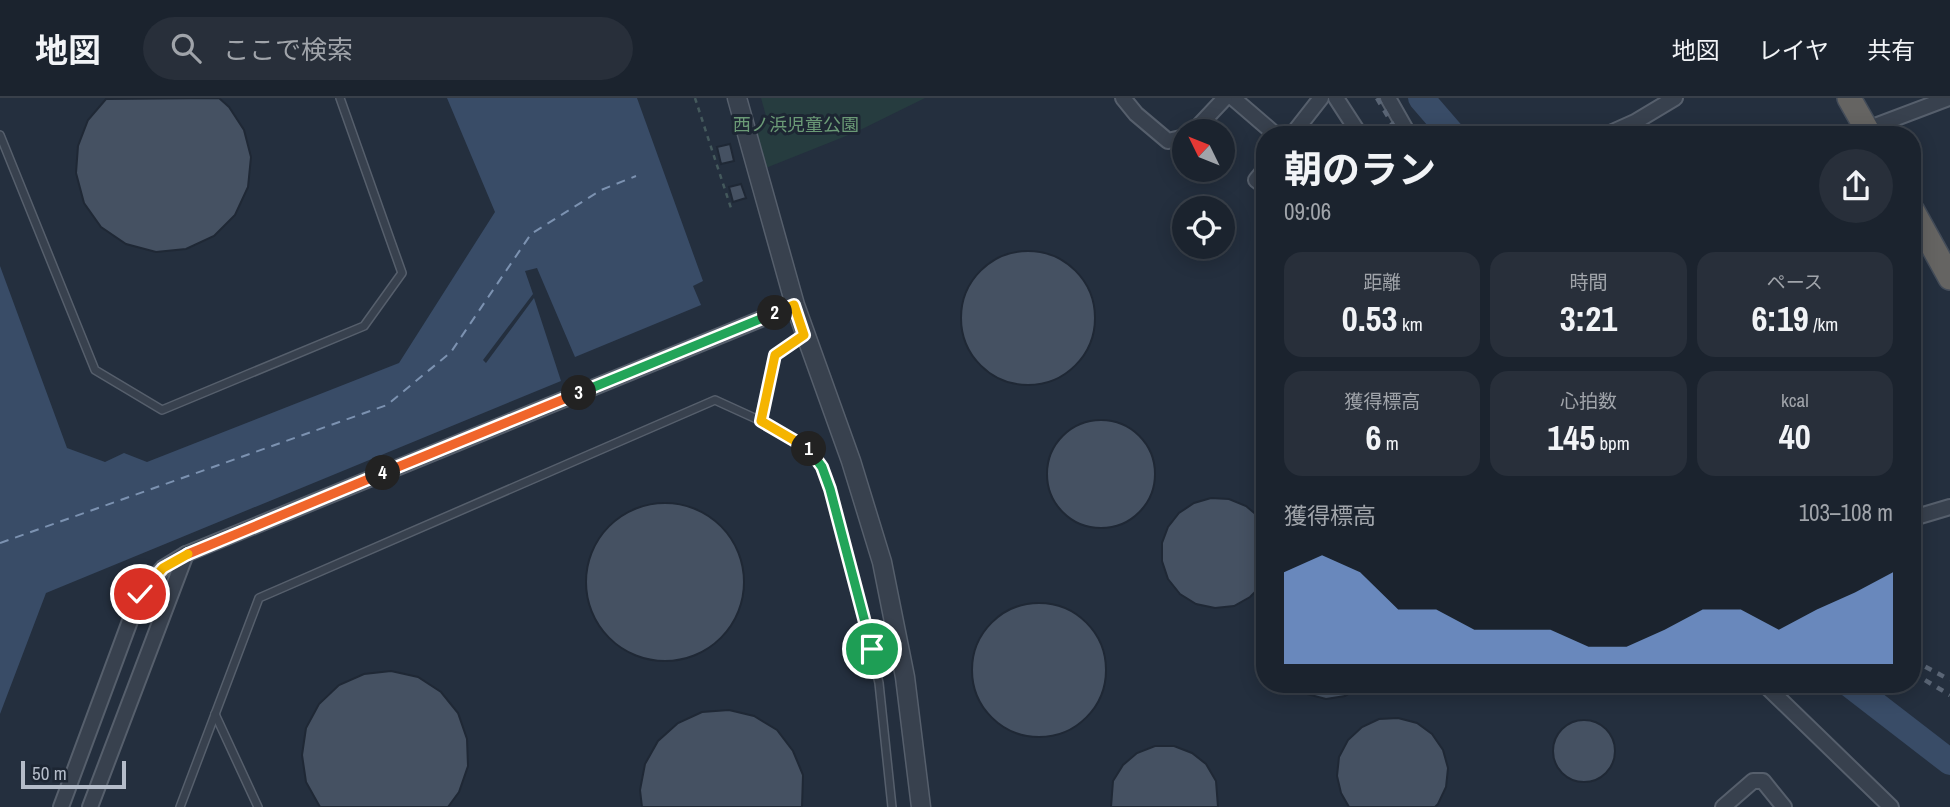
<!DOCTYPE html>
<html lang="ja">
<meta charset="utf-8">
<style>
:root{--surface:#1b232e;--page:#282f3a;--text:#f1f3f6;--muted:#a0a4aa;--line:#39404a;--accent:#8ab4f8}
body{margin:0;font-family:"Archivo Narrow","Noto Sans JP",sans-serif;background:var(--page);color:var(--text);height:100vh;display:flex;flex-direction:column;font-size:26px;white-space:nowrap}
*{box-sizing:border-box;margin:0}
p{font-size:23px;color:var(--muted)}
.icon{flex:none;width:38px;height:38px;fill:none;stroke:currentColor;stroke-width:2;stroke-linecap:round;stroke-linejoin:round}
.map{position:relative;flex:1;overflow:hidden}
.sheet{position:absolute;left:1256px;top:28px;width:665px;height:567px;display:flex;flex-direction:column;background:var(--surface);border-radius:28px;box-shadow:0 4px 18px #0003,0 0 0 2px var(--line)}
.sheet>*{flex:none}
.needle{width:46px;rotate:313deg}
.controls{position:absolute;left:1172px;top:21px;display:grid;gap:14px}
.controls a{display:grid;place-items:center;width:63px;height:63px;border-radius:50%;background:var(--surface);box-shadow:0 4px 18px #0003,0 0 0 2px var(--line);font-size:35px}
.scale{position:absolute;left:21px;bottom:18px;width:105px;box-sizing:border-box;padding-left:7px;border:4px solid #b4bcc9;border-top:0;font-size:19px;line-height:24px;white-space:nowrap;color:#b4bcc9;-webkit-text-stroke:5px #1d2633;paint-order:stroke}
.pin{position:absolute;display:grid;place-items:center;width:60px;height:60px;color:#fff;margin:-30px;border:4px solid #fff;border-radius:50%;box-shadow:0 2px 7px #0007}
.km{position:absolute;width:35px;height:35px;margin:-18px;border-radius:50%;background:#222;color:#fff;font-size:19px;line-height:35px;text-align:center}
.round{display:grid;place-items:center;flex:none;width:74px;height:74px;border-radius:37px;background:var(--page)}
.overview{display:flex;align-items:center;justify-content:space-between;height:119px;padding:0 28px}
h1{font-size:38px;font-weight:700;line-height:52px}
.figures{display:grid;grid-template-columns:repeat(3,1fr);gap:10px;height:119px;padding:7px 28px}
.figures div{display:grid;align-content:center;border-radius:18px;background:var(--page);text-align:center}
.figures b{font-size:35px;font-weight:700}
.figures small{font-size:19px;font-weight:400}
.figures p{font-size:19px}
.chart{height:196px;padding:14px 28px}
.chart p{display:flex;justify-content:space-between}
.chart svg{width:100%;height:126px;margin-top:7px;fill:var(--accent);opacity:.7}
header{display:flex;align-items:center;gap:42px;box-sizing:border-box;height:98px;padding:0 35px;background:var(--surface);border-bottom:2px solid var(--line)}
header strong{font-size:33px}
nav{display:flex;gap:38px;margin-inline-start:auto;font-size:24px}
.search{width:490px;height:63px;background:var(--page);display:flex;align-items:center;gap:18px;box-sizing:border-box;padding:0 24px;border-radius:38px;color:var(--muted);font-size:26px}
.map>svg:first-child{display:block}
.green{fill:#263c3f}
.water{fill:#394c67}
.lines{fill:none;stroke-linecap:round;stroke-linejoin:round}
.river{stroke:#394c67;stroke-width:26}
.ferry{stroke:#7c92b1;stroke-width:2;stroke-dasharray:9 7;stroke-linecap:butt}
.building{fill:#455162;stroke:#1f2835;stroke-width:2}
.service-casing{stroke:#565f6c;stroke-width:10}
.minor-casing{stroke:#565f6c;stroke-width:18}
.tertiary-casing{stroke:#565f6c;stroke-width:21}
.trunk-casing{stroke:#434c59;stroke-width:26}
.path{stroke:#44595c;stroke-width:2.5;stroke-dasharray:5 5;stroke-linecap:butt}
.service{stroke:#38414e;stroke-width:7}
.minor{stroke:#38414e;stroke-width:14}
.tertiary{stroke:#38414e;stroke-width:18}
.trunk{stroke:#656462;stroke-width:23}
.rail{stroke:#5a6575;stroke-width:4.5;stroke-dasharray:7 7;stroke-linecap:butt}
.split-1-casing{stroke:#fff;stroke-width:14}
.split-2-casing{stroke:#fff;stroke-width:14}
.split-3-casing{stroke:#fff;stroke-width:14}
.split-4-casing{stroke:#fff;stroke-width:14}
.split-5-casing{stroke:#fff;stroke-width:14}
.split-6-casing{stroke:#fff;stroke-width:14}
.split-1{stroke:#22a559;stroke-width:9}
.split-2{stroke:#f5b400;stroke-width:9}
.split-3{stroke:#22a559;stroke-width:9}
.split-4{stroke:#f0652b;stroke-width:9}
.split-5{stroke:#f0652b;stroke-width:9}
.split-6{stroke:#f5b400;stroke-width:9}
.labels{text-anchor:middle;stroke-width:6;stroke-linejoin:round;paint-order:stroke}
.park-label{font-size:18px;fill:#6b9a76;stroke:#1d2633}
</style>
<header>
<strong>地図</strong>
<div class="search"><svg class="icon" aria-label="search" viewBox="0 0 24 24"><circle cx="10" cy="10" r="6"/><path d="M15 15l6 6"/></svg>ここで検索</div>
<nav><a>地図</a><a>レイヤ</a><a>共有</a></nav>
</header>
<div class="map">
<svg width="1950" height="709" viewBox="0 0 1950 709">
<rect width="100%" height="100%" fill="#242f3e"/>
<polygon class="green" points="761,0 925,0 856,34 758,73 746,32 768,25"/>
<polygon class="water" points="447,0 637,0 703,183 693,188 701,207 575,259 537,170 525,173 533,196 483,262 486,265 534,200 561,283 46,495 0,616 0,168 67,350 105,364 124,355 147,364 399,265 495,114"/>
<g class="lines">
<g class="river">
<polyline points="1421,0 1453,37"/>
<polyline points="1849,586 1950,664"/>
</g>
<polyline class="ferry" points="0,445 387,307 451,254 531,136 601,92 636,78"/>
</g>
<g class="building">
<polygon points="219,0 229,9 244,32 251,59 248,89 235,117 214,138 186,151 156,154 126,146 101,129 84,105 76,75 78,48 88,22 106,1"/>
<polygon points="730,46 734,63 721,66 717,49"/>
<polygon points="741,86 746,100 733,104 729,89"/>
<circle cx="1028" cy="220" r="67"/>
<circle cx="1101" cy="376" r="54"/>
<polygon points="1211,400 1229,401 1246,408 1259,419 1265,430 1265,480 1263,486 1250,499 1234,508 1215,510 1196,506 1180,496 1168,481 1162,463 1162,445 1168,429 1179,415 1194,405"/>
<circle cx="665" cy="484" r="79"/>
<circle cx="1039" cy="572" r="67"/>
<polygon points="391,573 418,579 441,594 458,615 467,641 468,668 459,694 448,709 320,709 306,684 302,657 306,630 319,606 339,587 364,576"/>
<polygon points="1291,586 1365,586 1345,598 1326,601 1307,596"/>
<polygon points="729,612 754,618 777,632 793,653 803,677 802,709 642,709 640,692 645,666 658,643 678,625 702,614"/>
<polygon points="1398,620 1417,625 1432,636 1443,652 1448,670 1446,689 1438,706 1435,709 1349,709 1341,695 1337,678 1339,659 1348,642 1362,629 1379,621"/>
<circle cx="1584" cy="653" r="31"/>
<polygon points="1155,648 1174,648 1192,655 1206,666 1216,683 1218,709 1111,709 1113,683 1123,667 1137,655"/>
</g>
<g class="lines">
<defs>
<g id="service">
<polyline points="0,37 95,272 162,312 364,228 402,175 340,0"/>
<polyline points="761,323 805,348 822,369 844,439 879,585 892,709"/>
<polyline points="215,616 258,709"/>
<polyline points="180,709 259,500 715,302 761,323 775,257 804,237"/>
</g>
<g id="minor">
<polyline points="1123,0 1136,16 1168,43 1185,39"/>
<polyline points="1233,0 1276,37"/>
<polyline points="1336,0 1360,37"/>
<polyline points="1388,0 1409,37"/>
<polyline points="1867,31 1949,0"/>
<polyline points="1194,33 1225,0"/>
<polyline points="1292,37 1321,0"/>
<polyline points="1606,37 1635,24 1675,0"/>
<polyline points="1265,71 1256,82 1265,89"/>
<polyline points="1913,420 1950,409"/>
<polyline points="1764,586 1891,709"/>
<polyline points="61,709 140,496 163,470 186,456 795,207"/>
<polyline points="90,709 186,456"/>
<polyline points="1723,709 1753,683 1763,683 1784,709"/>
</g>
<polyline id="tertiary" points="737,0 795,207 851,363 882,464 905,579 921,709"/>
<g id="trunk">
<polyline points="1849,0 1870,37"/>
<polyline points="1913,113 1950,180"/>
</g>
</defs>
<use href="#service" class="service-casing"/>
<use href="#minor" class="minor-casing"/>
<use href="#tertiary" class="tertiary-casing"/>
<use href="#trunk" class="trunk-casing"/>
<polyline class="path" points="695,0 731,110"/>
<use href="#service" class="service"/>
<use href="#minor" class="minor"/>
<use href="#tertiary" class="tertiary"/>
<use href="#trunk" class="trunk"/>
<g class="rail">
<polyline points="1377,0 1399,37"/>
<polyline points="1913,562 1950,582"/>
<polyline points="1913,575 1950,597"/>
</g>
</g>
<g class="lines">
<defs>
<polyline id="split-1" points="809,351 822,369 830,391 872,551"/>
<polyline id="split-2" points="775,215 794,207 804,237 775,257 761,323 809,351"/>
<polyline id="split-3" points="579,295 775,215"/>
<polyline id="split-4" points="383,375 579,295"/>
<polyline id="split-5" points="188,456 383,375"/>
<polyline id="split-6" points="140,496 163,470 188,456"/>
</defs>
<use href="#split-1" class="split-1-casing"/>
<use href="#split-2" class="split-2-casing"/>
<use href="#split-3" class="split-3-casing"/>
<use href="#split-4" class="split-4-casing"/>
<use href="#split-5" class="split-5-casing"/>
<use href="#split-6" class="split-6-casing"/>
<use href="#split-1" class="split-1"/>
<use href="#split-2" class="split-2"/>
<use href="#split-3" class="split-3"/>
<use href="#split-4" class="split-4"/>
<use href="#split-5" class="split-5"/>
<use href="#split-6" class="split-6"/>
</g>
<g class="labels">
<g class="park-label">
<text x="796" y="33">西ノ浜児童公園</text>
</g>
</g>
</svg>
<div class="controls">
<a><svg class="needle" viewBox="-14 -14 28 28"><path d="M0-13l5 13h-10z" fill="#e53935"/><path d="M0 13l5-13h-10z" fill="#a0a4aa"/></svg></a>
<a><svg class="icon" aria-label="locate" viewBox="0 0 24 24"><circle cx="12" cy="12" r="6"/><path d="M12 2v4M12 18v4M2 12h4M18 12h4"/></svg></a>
</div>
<div class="scale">50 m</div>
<div class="pin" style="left:872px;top:551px;background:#1e9e55"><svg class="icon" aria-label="arrive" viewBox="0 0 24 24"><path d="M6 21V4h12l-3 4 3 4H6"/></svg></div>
<div class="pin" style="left:140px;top:496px;background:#d93025"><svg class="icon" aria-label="check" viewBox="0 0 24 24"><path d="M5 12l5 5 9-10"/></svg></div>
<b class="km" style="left:809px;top:351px">1</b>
<b class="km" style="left:775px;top:215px">2</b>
<b class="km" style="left:579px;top:295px">3</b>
<b class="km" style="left:383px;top:375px">4</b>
<section class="sheet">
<div class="overview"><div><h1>朝のラン</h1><p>09:06</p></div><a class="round"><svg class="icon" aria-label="share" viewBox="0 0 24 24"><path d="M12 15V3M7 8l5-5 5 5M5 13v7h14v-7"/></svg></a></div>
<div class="figures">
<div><p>距離</p><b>0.53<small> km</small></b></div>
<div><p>時間</p><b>3:21</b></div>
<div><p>ペース</p><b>6:19<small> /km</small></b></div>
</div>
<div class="figures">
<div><p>獲得標高</p><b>6<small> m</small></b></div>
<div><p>心拍数</p><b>145<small> bpm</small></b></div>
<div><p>kcal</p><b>40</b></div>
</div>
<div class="chart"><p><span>獲得標高</span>103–108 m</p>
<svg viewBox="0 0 160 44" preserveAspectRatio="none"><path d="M0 44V12L10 6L20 12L30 25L40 25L50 32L60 32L70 32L80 38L90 38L100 32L110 25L120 25L130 32L140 25L150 19L160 12V44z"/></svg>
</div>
</section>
</div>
